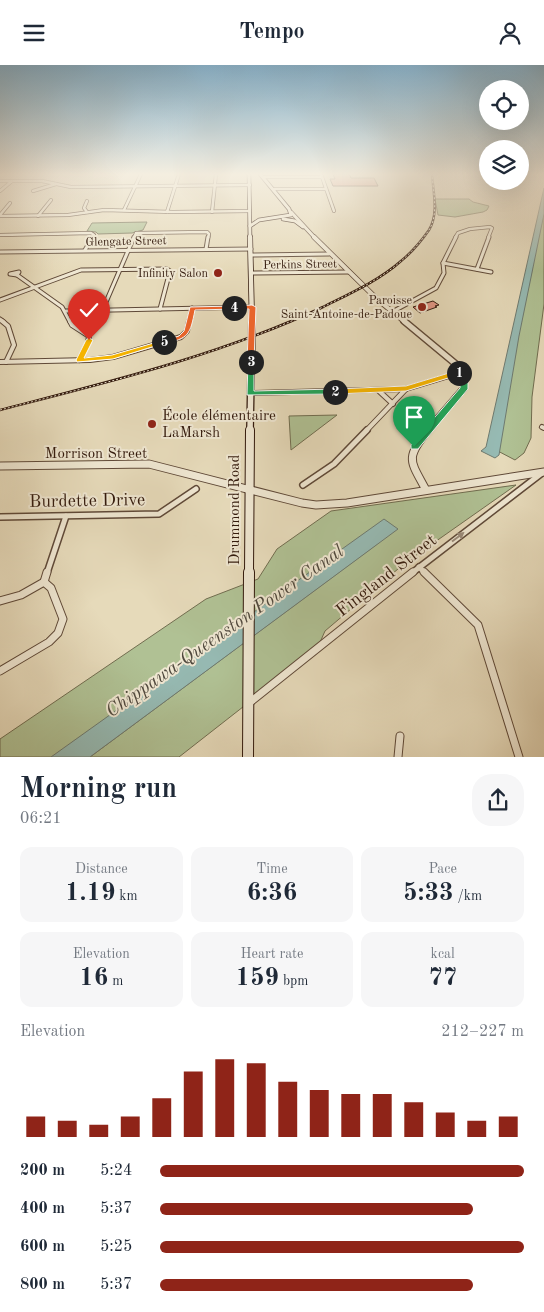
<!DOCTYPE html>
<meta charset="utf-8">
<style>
:root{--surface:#fff;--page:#f6f6f7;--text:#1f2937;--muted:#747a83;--accent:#8f2418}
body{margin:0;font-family:"Old Standard TT",serif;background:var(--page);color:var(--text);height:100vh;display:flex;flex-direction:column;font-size:19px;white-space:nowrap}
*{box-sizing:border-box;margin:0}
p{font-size:16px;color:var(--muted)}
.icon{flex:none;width:28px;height:28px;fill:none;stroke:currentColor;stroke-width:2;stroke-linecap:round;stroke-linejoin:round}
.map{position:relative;height:692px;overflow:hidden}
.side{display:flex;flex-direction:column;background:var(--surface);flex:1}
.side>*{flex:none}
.tools{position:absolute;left:479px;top:15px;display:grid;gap:10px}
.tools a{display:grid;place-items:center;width:50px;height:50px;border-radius:50%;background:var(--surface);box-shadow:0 5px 20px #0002;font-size:25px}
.pin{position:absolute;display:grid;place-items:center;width:42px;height:42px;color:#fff;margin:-51px -21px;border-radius:50% 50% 50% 0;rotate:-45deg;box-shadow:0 0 5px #0007}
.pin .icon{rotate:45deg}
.km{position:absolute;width:25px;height:25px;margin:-12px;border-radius:50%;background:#222;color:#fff;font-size:14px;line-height:25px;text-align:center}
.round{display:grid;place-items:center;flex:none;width:52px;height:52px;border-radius:20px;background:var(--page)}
.summary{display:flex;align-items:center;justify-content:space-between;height:85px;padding:0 20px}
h1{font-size:28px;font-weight:600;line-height:38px}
.metrics{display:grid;grid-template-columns:repeat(3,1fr);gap:8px;height:85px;padding:5px 20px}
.metrics div{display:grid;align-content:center;border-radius:12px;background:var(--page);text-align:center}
.metrics b{font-size:25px;font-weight:600}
.metrics small{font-size:14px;font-weight:400}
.metrics p{font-size:14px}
.chart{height:140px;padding:10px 20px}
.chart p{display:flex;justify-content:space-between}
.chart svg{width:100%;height:90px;margin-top:5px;stroke:var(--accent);stroke-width:6}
ul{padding:0 20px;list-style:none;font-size:16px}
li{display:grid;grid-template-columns:80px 60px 1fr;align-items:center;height:38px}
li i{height:12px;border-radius:6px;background:var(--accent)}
header{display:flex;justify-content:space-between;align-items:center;height:65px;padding:0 20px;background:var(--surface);font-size:22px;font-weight:600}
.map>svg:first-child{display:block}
.green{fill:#b0c194;stroke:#716d50}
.water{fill:#96bab3;stroke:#6e7a70}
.building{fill:#e29685;stroke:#32190c}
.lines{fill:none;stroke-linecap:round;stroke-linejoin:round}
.minor-far4-casing{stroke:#5f4938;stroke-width:4}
.minor-far3-casing{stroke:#5f4938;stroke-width:5}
.minor-far2-casing{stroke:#5f4938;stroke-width:6}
.minor-far1-casing{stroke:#5f4938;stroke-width:8}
.minor-casing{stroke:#5f4938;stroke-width:9}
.tertiary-far3-casing{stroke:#5f4938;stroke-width:4.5}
.tertiary-far2-casing{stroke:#5f4938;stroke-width:5.5}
.tertiary-far1-casing{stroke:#5f4938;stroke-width:8}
.tertiary-casing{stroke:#5f4938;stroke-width:9}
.secondary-far4-casing{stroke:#32190c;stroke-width:4.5}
.secondary-far3-casing{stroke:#32190c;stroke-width:6}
.secondary-far2-casing{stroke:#32190c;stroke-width:8}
.secondary-far1-casing{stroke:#32190c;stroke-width:10}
.secondary-casing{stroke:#32190c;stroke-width:12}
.minor-far4{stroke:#efe7d2;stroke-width:2.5}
.minor-far3{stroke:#efe7d2;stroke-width:3}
.minor-far2{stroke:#efe7d2;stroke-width:4}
.minor-far1{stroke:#efe7d2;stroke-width:5}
.minor{stroke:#efe7d2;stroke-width:7}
.tertiary-far3{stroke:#efe7d2;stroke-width:3}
.tertiary-far2{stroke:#efe7d2;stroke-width:4}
.tertiary-far1{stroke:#efe7d2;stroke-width:5}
.tertiary{stroke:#efe7d2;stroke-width:7}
.secondary-far4{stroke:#efe7d2;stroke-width:3}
.secondary-far3{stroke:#efe7d2;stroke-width:4.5}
.secondary-far2{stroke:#efe7d2;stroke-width:5.5}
.secondary-far1{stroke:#efe7d2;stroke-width:8}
.secondary{stroke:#efe7d2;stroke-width:10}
.rail-casing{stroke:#32190c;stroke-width:2.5}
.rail{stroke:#efe7d2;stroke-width:1;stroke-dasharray:2;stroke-linecap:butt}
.oneway{fill:#9a8a79}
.split-1{fill:#22a559;stroke:#fff}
.split-2{fill:#f5b400;stroke:#fff}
.split-3{fill:#22a559;stroke:#fff}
.split-4{fill:#f0652b;stroke:#fff}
.split-5{fill:#f0652b;stroke:#fff}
.split-6{fill:#f5b400;stroke:#fff}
.poi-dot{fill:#8f2418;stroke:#efe7d2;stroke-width:2}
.labels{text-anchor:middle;stroke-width:4;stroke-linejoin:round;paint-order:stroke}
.far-street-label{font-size:12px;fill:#32190c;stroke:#efe7d2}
.far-poi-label{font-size:12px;fill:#32190c;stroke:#efe7d2;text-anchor:end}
.poi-label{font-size:15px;fill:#32190c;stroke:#efe7d2;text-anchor:start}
.street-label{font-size:15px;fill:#32190c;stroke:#efe7d2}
.near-street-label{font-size:18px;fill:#32190c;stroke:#efe7d2}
.near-water-label{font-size:19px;font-style:italic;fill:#50493e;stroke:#efe7d2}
</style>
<header><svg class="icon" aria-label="menu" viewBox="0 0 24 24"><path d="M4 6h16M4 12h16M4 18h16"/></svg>Tempo<svg class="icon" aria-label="person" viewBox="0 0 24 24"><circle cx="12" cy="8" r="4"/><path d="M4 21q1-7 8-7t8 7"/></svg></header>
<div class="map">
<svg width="544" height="692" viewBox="0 0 544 692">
<rect width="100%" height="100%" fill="#e6daba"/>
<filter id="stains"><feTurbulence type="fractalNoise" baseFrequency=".004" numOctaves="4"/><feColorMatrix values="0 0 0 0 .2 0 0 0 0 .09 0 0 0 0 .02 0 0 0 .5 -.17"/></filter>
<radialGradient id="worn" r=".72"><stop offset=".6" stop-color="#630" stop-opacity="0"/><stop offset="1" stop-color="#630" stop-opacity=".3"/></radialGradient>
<g class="green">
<polygon points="435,134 469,134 473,137 489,141 487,145 483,147 455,152 438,150"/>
<polygon points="544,145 544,239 532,332 531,373 524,388 515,395 494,384"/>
<polygon points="147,157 143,165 132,168 98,169 96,167 87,166 92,158"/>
<polygon points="337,350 291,385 289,351"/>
<polygon points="516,420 405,498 325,566 317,584 179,692 90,692 377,479 53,692 0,692 0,674 206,534 258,514 277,484 331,446"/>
</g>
<g class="water">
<polygon points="544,123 544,149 519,271 499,390 495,393 481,386 486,382"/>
<polygon points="384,454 398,464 90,692 51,692"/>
</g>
<g class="building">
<polygon points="333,109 349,109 351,113 374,113 378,121 333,121 330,114 335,114"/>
<polygon points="433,236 439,240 435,241 437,242 420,248 413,242"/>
</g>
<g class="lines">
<defs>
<g id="minor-far4">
<polyline points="321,109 334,146"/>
<polyline points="264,112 322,112"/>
<polyline points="0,116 42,116 71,122 250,120"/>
<polyline points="274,124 326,124"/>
<polyline points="0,126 12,116"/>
<polyline points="33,126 56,119"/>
<polyline points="87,136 84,143 87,147"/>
<polyline points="124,145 141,109"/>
<polyline points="167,147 179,109"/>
<polyline points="212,147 216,109"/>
<polyline points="0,150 10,138"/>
<polyline points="0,151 68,150 104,145 173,147 250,146"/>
<polyline points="38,151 51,135"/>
<polyline points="0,170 91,168 94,170 92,173"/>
<polyline points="134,173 136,168 207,167 209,169 208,173"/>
<polyline points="455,173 458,168 470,164 490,162 492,163 488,173"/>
</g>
<g id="minor-far3">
<polyline points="206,184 208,172"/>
<polyline points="85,185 93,172"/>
<polyline points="0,187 251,184"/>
<polyline points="251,190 329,189"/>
<polyline points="443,198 491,207"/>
<polyline points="477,204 489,172"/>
<polygon points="19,207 17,210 10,209"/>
<polyline points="252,208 348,207"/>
<polyline points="17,210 62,242 70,257"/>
<polyline points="0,235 81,205 167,204 170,206 160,244"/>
<polyline points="103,244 134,172"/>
<polyline points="66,246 252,242"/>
<polyline points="392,247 436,223 444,208 443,198 456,172"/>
<polyline points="0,254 4,257"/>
<polyline points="189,257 192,243"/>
</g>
<g id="minor-far2">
<polyline points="2,256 8,261 14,280 6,297"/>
<polyline points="70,256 72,260 89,271 88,278 79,295"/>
<polyline points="0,297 90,295 113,292 181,272 187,266 189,256"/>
<polyline points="379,326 393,339"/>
<polyline points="250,328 406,324 462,307"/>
<polyline points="542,362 544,363"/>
<polyline points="366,366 406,324"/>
</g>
<g id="minor-far1">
<polyline points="303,420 334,399 367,365"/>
<polyline points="0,452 159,449 196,424"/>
<polyline points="419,502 425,508"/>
<polyline points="47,508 66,451"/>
<polyline points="412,508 542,408"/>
</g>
<g id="minor">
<polyline points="424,507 478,560 519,692"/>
<polyline points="44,517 47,507"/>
<polyline points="0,536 21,530 44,517"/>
<polyline points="0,606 49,577 58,568 63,554 51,523 44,517"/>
<polyline points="249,638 413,507"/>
<polyline points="398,692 400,671"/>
</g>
<polyline id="tertiary-far3" points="291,147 315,173"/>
<polyline id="tertiary-far2" points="314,172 377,234 405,257"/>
<polyline id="tertiary-far1" points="404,256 457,300 464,311 464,323 427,366"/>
<g id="tertiary">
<polyline points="0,401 149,399 302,438 316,440 347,438 544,407"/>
<path d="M 426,425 C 410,395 405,394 428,365"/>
</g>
<g id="secondary-far4">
<polyline points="249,109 250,173"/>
<polyline points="283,154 295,156 303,162"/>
<polyline points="250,161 259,155 291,150 289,144 260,109"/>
</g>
<polyline id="secondary-far3" points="250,172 252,257"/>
<polyline id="secondary-far2" points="250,366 252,256"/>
<polyline id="secondary-far1" points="249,508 250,365"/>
<polyline id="secondary" points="248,692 249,507"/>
</defs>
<use href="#minor-far4" class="minor-far4-casing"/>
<use href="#minor-far3" class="minor-far3-casing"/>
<use href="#minor-far2" class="minor-far2-casing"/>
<use href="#minor-far1" class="minor-far1-casing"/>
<use href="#minor" class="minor-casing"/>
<use href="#tertiary-far3" class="tertiary-far3-casing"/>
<use href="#tertiary-far2" class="tertiary-far2-casing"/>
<use href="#tertiary-far1" class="tertiary-far1-casing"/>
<use href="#tertiary" class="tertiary-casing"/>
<use href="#secondary-far4" class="secondary-far4-casing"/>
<use href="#secondary-far3" class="secondary-far3-casing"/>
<use href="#secondary-far2" class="secondary-far2-casing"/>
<use href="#secondary-far1" class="secondary-far1-casing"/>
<use href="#secondary" class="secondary-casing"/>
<use href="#minor-far4" class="minor-far4"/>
<use href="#minor-far3" class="minor-far3"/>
<use href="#minor-far2" class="minor-far2"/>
<use href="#minor-far1" class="minor-far1"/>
<use href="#minor" class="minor"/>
<use href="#tertiary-far3" class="tertiary-far3"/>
<use href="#tertiary-far2" class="tertiary-far2"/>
<use href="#tertiary-far1" class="tertiary-far1"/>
<use href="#tertiary" class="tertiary"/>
<use href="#secondary-far4" class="secondary-far4"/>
<use href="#secondary-far3" class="secondary-far3"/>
<use href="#secondary-far2" class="secondary-far2"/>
<use href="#secondary-far1" class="secondary-far1"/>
<use href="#secondary" class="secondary"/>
<defs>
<path id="rail" d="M 0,345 C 109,317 221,290 323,242 C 349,229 380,215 401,196 C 411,188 422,175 429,165 C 439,149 433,126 432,109"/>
</defs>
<use href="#rail" class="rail-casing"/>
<use href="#rail" class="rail"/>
</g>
<defs><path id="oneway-solid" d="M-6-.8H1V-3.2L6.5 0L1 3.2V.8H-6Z" transform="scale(1.25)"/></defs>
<use class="oneway" href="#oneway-solid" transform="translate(458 472) rotate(-37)"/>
<linearGradient id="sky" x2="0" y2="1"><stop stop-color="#87b6d3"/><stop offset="0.53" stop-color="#f4eee0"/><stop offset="1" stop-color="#f4eee0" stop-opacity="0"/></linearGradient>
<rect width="544" height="206" fill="url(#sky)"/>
<polygon class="split-1" points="462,305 468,311 468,324 418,384 411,384 411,380 460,323 460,311 455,308"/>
<polygon class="split-2" points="459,305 461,306 461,309 406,326 335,329 332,327 335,324 406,321"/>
<polygon class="split-3" points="248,296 254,297 254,326 335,324 339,327 335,329 247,330"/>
<polygon class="split-4" points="252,240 256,242 254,297 251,299 247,297 249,244 234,245 231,243 234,241"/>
<path class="split-5" d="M 234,241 L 236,241 L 236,244 L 195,245 C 190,270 189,273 164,279 L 161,277 L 179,271 L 184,266 L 190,242 Z"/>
<polygon class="split-6" points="89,273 93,275 84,293 112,290 164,275 168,277 113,294 77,297 76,295 86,275"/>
<g class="poi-dot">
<circle cx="218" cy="208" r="5"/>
<circle cx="422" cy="242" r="5"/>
<circle cx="152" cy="359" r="5"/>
</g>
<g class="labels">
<g class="far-street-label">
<text transform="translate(126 176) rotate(-1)" y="4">Glengate Street</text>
<text transform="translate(300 199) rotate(-1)" y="4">Perkins Street</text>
</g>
<g class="far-poi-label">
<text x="208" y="212">Infinity Salon</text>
<text x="412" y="239">Paroisse<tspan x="412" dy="14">Saint-Antoine-de-Padoue</tspan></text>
</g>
<g class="poi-label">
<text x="162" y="355">École élémentaire<tspan x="162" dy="17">LaMarsh</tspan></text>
</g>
<g class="street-label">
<text x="96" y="393">Morrison Street</text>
<text transform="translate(234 445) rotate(-90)" y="5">Drummond Road</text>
</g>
<g class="near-street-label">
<text transform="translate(87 435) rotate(-1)" y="6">Burdette Drive</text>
<text transform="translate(386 510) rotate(-38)" y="6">Fingland Street</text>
</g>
<g class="near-water-label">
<text transform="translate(224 565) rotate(-35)" y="7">Chippawa-Queenston Power Canal</text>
</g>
</g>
<rect width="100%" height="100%" filter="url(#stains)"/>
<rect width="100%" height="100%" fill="url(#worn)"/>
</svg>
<div class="tools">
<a><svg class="icon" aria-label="locate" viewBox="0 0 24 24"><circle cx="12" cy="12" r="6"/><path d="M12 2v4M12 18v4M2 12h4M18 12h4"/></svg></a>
<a><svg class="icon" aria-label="layers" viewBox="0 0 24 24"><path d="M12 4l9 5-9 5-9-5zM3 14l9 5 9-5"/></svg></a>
</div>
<div class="pin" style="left:414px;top:382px;background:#1e9e55"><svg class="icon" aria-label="arrive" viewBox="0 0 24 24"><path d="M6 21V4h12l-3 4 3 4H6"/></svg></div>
<div class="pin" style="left:89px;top:275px;background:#d93025"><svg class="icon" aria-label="check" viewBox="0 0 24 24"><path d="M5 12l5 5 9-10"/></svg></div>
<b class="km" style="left:459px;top:308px">1</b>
<b class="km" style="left:335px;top:327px">2</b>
<b class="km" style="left:251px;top:297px">3</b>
<b class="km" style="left:234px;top:243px">4</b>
<b class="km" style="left:164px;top:277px">5</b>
</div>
<section class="side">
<div class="summary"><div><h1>Morning run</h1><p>06:21</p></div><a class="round"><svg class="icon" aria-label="share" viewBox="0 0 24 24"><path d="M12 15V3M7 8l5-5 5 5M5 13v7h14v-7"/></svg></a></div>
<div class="metrics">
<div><p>Distance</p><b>1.19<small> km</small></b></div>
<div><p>Time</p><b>6:36</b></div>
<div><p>Pace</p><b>5:33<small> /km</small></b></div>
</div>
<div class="metrics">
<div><p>Elevation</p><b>16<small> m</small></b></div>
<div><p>Heart rate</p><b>159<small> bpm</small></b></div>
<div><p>kcal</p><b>77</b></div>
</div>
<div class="chart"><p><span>Elevation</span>212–227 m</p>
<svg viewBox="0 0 160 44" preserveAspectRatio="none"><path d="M5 44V34M15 44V36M25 44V38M35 44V34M45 44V25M55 44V12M65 44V6M75 44V8M85 44V17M95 44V21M105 44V23M115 44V23M125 44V27M135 44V32M145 44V36M155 44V34"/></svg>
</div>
<ul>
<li><b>200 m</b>5:24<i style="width:100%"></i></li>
<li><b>400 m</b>5:37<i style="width:86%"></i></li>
<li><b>600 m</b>5:25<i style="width:100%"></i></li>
<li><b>800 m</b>5:37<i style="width:86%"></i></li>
</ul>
</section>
